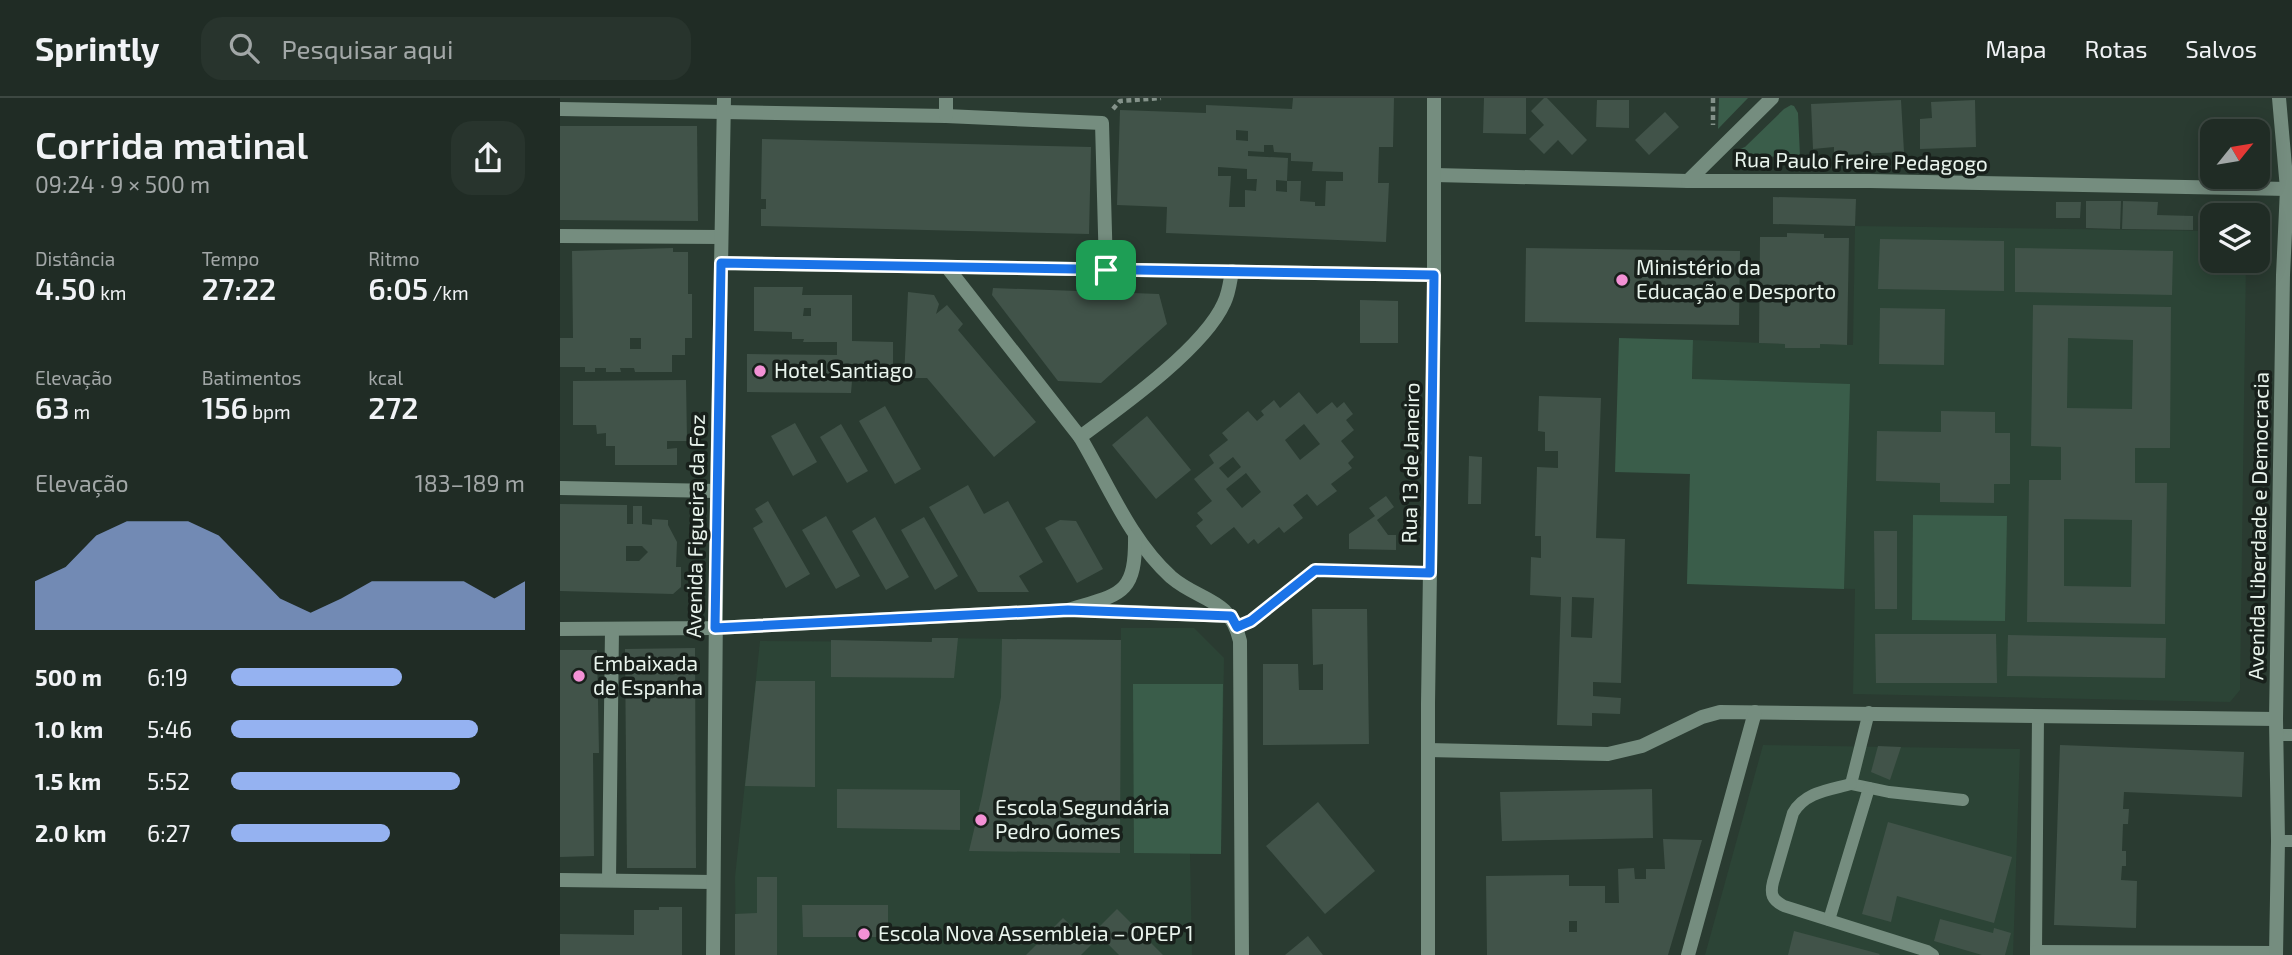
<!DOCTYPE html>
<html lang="pt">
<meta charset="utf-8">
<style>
:root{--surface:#202c25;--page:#28342d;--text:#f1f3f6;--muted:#a2a7a7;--line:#3d4842;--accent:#95b2f1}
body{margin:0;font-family:"Exo 2",sans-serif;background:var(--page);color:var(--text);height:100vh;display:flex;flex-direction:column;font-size:26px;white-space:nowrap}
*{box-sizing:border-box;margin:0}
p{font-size:23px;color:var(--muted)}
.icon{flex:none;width:38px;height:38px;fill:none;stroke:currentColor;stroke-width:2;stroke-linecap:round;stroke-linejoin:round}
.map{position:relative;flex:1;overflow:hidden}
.side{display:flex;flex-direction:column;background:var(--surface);width:560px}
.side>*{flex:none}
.needle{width:46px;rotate:60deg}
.buttons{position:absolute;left:1640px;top:21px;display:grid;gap:14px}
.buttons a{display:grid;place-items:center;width:70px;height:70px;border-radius:14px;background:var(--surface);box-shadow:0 4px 18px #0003,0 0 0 2px var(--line);font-size:35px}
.pin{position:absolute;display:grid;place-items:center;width:60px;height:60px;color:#fff;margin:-30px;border-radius:14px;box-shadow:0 4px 10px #0006}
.round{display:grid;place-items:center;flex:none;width:74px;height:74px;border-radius:21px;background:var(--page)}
.head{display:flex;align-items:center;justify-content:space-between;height:119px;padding:0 35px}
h1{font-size:38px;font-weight:600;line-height:52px}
.stats{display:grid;grid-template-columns:repeat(3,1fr);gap:10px;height:119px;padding:7px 35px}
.stats div{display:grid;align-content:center}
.stats b{font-size:30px;font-weight:600}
.stats small{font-size:19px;font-weight:400}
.stats p{font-size:19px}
.chart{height:196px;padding:14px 35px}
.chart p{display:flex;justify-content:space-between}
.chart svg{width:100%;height:126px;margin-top:7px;fill:var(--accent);opacity:.7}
ul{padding:0 35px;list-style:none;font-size:23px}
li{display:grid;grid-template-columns:112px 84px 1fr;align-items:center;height:52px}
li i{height:18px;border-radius:9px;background:var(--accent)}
header{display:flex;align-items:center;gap:42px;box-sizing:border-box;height:98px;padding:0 35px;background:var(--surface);border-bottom:2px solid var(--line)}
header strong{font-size:33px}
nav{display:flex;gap:38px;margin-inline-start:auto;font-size:24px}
.search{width:490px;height:63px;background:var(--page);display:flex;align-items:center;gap:18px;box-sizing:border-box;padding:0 24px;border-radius:21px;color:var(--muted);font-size:26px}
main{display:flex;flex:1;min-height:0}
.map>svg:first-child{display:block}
.built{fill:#2c4436}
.green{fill:#3a5d4a}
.building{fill:#415349;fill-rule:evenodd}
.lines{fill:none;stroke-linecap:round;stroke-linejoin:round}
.path{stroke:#84928a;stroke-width:4.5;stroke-dasharray:5 3.5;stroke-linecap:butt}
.service{stroke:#758d7f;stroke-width:12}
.minor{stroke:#758d7f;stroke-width:14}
.tertiary{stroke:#758d7f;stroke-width:14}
.route-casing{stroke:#fff;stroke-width:14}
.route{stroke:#1a73e8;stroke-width:9}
.poi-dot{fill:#f391d5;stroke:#18201b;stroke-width:2.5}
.labels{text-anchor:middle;stroke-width:7;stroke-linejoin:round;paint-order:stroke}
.street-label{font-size:21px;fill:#e9f4ed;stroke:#18201b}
.poi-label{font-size:21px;fill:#e9f4ed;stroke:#18201b;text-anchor:start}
</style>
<header>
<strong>Sprintly</strong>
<div class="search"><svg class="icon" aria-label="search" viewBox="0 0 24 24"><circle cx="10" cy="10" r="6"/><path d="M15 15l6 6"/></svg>Pesquisar aqui</div>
<nav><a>Mapa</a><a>Rotas</a><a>Salvos</a></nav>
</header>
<main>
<section class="side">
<div class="head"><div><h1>Corrida matinal</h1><p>09:24 · 9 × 500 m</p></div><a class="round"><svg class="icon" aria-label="share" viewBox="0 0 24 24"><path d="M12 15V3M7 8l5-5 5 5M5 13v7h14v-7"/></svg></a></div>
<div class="stats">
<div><p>Distância</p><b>4.50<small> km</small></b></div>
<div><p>Tempo</p><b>27:22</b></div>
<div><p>Ritmo</p><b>6:05<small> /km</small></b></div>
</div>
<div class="stats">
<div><p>Elevação</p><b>63<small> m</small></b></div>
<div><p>Batimentos</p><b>156<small> bpm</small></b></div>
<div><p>kcal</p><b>272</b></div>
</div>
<div class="chart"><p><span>Elevação</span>183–189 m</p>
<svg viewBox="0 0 160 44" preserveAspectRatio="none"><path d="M0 44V27L10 22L20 11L30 6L40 6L50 6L60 11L70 22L80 33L90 38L100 33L110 27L120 27L130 27L140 27L150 33L160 27V44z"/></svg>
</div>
<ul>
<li><b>500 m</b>6:19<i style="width:58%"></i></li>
<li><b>1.0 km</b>5:46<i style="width:84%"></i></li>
<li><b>1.5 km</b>5:52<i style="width:78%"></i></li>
<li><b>2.0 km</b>6:27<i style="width:54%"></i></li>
</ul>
</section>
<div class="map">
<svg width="1732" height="857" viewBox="0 0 1732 857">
<rect width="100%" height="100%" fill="#2a3b31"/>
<g class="built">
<polygon points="1295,128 1652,133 1652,163 1686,163 1680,592 1670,604 1293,596 1295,491 1127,486 1133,242 1225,246 1226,250 1259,250 1260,246 1293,247"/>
<polygon points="561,530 634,530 664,560 661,756 630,756 632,857 176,857 175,779 200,543 371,544 372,540 561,542"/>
<polygon points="1203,647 1460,651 1453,857 1145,857"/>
</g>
<g class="green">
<polygon points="1159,0 1188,0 1158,31"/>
<polygon points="1231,7 1234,8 1238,15 1240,58 1192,59 1186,66 1176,62 1177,52 1185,49 1224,11"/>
<polygon points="1059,240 1133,242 1132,281 1290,286 1284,491 1127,486 1130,376 1055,374"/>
<polygon points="1353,417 1447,418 1445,523 1352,522"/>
<polygon points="573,586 663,586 661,756 574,755"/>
</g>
<g class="building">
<path d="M 733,0 L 834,0 L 833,49 L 819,49 L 818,85 L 829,85 L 826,144 L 606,135 L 607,109 L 557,107 L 560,12 L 646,15 L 646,7 L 732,11 ZM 676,32 L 688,33 L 688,43 L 676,42 ZM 704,47 L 713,47 L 714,54 L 731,55 L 731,63 L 753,64 L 752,73 L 783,74 L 783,83 L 766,83 L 765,108 L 755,108 L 755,104 L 740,103 L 741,83 L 727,83 L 727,94 L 716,93 L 716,82 L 727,83 L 728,60 L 688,58 L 688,53 L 704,54 ZM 658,69 L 687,71 L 687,81 L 697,81 L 696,93 L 685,92 L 685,109 L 669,109 L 671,78 L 658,78 Z"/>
<polygon points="924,0 966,0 966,36 923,35"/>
<polygon points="984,0 987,0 1027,42 1012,57 998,42 984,56 969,41 984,27 971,13"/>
<polygon points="1037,2 1069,2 1069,30 1036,29"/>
<polygon points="1341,2 1344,54 1274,57 1274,49 1253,51 1251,6"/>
<polygon points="1415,2 1416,49 1360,51 1360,21 1372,20 1371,4"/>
<polygon points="1105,14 1119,29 1089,57 1075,42"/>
<polygon points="0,28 137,28 138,123 0,122"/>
<polygon points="202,41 531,49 529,136 201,128 201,111 206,111 206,101 201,101"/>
<polygon points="1213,99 1296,101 1295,128 1213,126"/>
<polygon points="1526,103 1561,103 1560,131 1526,130"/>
<polygon points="1563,103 1598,104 1597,117 1633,118 1633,132 1562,131"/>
<polygon points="1496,104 1521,104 1520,120 1496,120"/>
<polygon points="1639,118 1652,118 1652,133 1638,132"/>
<polygon points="1227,135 1264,136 1264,140 1289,140 1287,247 1260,246 1260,250 1225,250 1225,246 1199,245 1200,139 1227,139"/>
<polygon points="1320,141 1444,143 1444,193 1318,191"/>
<path d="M 113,150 L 113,154 L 128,154 L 128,196 L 132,196 L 132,240 L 125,240 L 125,257 L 112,257 L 112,274 L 75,274 L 74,270 L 60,270 L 61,274 L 46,274 L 46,270 L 35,270 L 35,274 L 25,274 L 25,269 L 0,269 L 0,240 L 13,240 L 12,153 ZM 70,240 L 81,240 L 81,251 L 70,251 Z"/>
<polygon points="966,150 1180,153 1179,227 965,224"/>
<polygon points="1455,150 1613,153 1612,197 1455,194"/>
<path d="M 194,189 L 243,189 L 242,197 L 292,197 L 292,243 L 333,244 L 333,283 L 292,283 L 291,295 L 187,294 L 187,256 L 277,257 L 277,244 L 243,244 L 244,241 L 232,241 L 232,234 L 194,233 ZM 244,210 L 251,210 L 251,218 L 243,218 Z"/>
<polygon points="433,190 599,196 607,226 541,285 498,283 432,197"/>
<polygon points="348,194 374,197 379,206 376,216 387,207 403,226 398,232 476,324 434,359 367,280 344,280"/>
<polygon points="800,202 838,203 838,245 800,245"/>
<path d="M 1473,207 L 1611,209 L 1610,350 L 1575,350 L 1575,385 L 1607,385 L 1605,526 L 1467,524 L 1469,382 L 1501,382 L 1501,349 L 1471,348 ZM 1508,240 L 1573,242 L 1572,311 L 1507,310 ZM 1504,421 L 1572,422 L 1571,489 L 1504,488 Z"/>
<polygon points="1320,210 1385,211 1384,267 1319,266"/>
<polygon points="126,282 127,343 107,343 107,351 117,350 117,367 55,367 55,348 46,348 46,335 37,336 36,327 13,327 13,283"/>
<path d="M 739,294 L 757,316 L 772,304 L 777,310 L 784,304 L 793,316 L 786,322 L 794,332 L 781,343 L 794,359 L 788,365 L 792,370 L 771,386 L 777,393 L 757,408 L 747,396 L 733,407 L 743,420 L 724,435 L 719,429 L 698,446 L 694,441 L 688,446 L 674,429 L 651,447 L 636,428 L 643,422 L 637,415 L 652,403 L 634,381 L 654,365 L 649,357 L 668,342 L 662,335 L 688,313 L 697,323 L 704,317 L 701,313 L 714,302 L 720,310 ZM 744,326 L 760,346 L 740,362 L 725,342 ZM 673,359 L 681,369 L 668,380 L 659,370 ZM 686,375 L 701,394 L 682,410 L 666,391 Z"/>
<path d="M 979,298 L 1041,300 L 1036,440 L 1065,441 L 1061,585 L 1033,584 L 1033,598 L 1061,600 L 1060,616 L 1032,615 L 1032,628 L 997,627 L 1001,499 L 970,497 L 971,459 L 981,460 L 981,438 L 975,438 L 977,369 L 998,370 L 998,353 L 985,353 L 985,334 L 978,333 ZM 1012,499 L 1034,500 L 1032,540 L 1011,539 Z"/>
<polygon points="325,308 361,371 335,386 299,323"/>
<polygon points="1381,313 1435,314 1435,335 1450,335 1450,386 1434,386 1434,405 1380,404 1380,385 1316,383 1317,333 1381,334"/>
<polygon points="587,318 631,372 596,401 552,347"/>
<polygon points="235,325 257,364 233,378 211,338"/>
<polygon points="281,326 308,373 287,385 260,339"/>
<polygon points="909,358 922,359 921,406 908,406"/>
<polygon points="408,387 424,416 448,403 483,464 459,478 469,494 418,494 369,409"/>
<polygon points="826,398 834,409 817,422 828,437 836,437 836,452 789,451 789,436 815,418 809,410"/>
<polygon points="208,403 250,476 226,490 193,430 203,424 195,411"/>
<path d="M 0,406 L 67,407 L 67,426 L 73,426 L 73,408 L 82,408 L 82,426 L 92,427 L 92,421 L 108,422 L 108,427 L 117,444 L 116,469 L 121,469 L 121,489 L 113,496 L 0,493 ZM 66,448 L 82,448 L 88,454 L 79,463 L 66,463 Z"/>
<polygon points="266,418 300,478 276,491 242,432"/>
<polygon points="315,419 349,479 326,492 292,433"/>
<polygon points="364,419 398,478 375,492 341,432"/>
<polygon points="500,422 516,423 543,471 517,485 485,430"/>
<polygon points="1314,433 1337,433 1337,511 1315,511"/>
<polygon points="752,511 807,511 809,646 703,647 703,566 738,566 739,592 763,592 763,566 753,567"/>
<polygon points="1315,536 1436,536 1437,585 1316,585"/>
<polygon points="1448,537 1606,540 1605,580 1447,578"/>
<polygon points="372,540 398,540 394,580 271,579 271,542 372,544"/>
<polygon points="442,541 561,542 560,755 409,753 422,698 441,599"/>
<polygon points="135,550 136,770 67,770 65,551"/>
<polygon points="0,552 37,552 39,655 33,655 34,758 0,759"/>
<polygon points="196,583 255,583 255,689 185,688"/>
<polygon points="1500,647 1684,654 1682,699 1564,694 1563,711 1569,711 1568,726 1563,726 1562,753 1566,753 1566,768 1562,768 1561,782 1577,783 1576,830 1494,827"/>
<polygon points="1318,648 1341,649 1330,682 1311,674"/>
<polygon points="277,691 400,692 400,732 277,730"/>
<polygon points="1092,691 1093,740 942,743 940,694"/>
<polygon points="758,704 815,773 765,816 706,748"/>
<polygon points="1328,724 1452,759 1434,825 1337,798 1331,824 1302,816"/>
<path d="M 1103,741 L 1142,742 L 1108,857 L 927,857 L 926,778 L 1009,777 L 1009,788 L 1045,788 L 1045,805 L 1059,805 L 1058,771 L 1074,770 L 1075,781 L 1086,781 L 1086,771 L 1105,771 ZM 1009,823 L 1017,823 L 1017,834 L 1009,834 Z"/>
<polygon points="197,779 217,779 217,857 175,857 175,816 197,815"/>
<polygon points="242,807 328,807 328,839 243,839"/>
<polygon points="99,809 122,809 122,857 0,857 0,836 74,837 74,812 99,812"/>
<polygon points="557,811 603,857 559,857 535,833"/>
<polygon points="503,820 531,847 521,857 466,857"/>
<polygon points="1380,821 1433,835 1434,830 1451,835 1445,857 1422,857 1374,843"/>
<polygon points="1234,833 1320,856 1319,857 1228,857"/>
<polygon points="748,838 763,857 725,857"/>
</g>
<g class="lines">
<g class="path">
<polyline points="1153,0 1153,27"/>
<polyline points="553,11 560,3 601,0"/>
</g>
<g class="service">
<polyline points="677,529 691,523 756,472 870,475"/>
<polyline points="1309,614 1291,686 1329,694 1403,702"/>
<polyline points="1717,637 1732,637"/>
<path d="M 1291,686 C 1269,692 1245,694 1233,715 L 1213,784 C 1210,796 1212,802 1224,808 L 1367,853 L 1373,857"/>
<polyline points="1718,743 1732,743"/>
<polyline points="1269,822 1309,690"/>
<polyline points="1476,853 1478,618"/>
<polyline points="1476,857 1476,853 1716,854"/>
</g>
<g class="minor">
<polyline points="0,11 386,18 542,25 546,171"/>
<polyline points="386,18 386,0"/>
<polyline points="875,77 1128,83 1310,83 1732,91"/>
<polyline points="1128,83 1212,0"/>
<polyline points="0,138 161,139"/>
<polyline points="161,165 874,177"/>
<polyline points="387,169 520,339"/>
<path d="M 672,173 C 670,184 669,195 664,205 C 644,250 561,309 520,339 C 548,386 570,442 611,479 C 640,504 670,499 680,543 L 682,857"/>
<polyline points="0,390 157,393"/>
<polyline points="519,512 671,518"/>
<path d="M 0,531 L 155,530 L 508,512 C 560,496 576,498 575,438"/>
<polyline points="868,652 1048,656 1082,648 1142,619 1160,614 1716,621"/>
<polyline points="0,782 153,784"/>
<polyline points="49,782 52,531"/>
<polyline points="153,857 157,393 164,0"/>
<polyline points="868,857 868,605 874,207 874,0"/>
<polyline points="1128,857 1195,614"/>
</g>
<polyline class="tertiary" points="1716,857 1718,743 1716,621 1723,177 1727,91 1719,0"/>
</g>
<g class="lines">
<defs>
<polygon id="route" points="161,165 874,177 870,475 755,472 691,523 677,529 671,518 508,512 155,530"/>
</defs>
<use href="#route" class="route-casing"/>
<use href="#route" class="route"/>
</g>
<g class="poi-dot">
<circle cx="1062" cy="182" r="7"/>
<circle cx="200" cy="273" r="7"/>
<circle cx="19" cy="578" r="7"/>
<circle cx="421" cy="722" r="7"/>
<circle cx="304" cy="836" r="7"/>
</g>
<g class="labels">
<g class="street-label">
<text transform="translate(1301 64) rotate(1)" y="7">Rua Paulo Freire Pedagogo</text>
<text transform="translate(851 365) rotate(-89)" y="7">Rua 13 de Janeiro</text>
<text transform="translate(136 428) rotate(-89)" y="7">Avenida Figueira da Foz</text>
<text transform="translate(1699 428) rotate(-89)" y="7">Avenida Liberdade e Democracia</text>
</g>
<g class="poi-label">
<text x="1076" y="177">Ministério da<tspan x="1076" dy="24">Educação e Desporto</tspan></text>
<text x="214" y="280">Hotel Santiago</text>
<text x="33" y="573">Embaixada<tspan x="33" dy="24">de Espanha</tspan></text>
<text x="435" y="717">Escola Segundária<tspan x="435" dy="24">Pedro Gomes</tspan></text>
<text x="318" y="843">Escola Nova Assembleia – OPEP 1</text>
</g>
</g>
</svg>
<div class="buttons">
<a><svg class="needle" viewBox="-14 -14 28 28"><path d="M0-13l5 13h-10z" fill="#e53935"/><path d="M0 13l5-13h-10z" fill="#a2a7a7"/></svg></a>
<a><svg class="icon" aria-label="layers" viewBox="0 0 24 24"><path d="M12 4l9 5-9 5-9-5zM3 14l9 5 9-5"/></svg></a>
</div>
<div class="pin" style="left:546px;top:172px;background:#1e9e55"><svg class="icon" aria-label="arrive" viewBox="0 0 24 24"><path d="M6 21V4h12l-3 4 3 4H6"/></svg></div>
</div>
</main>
